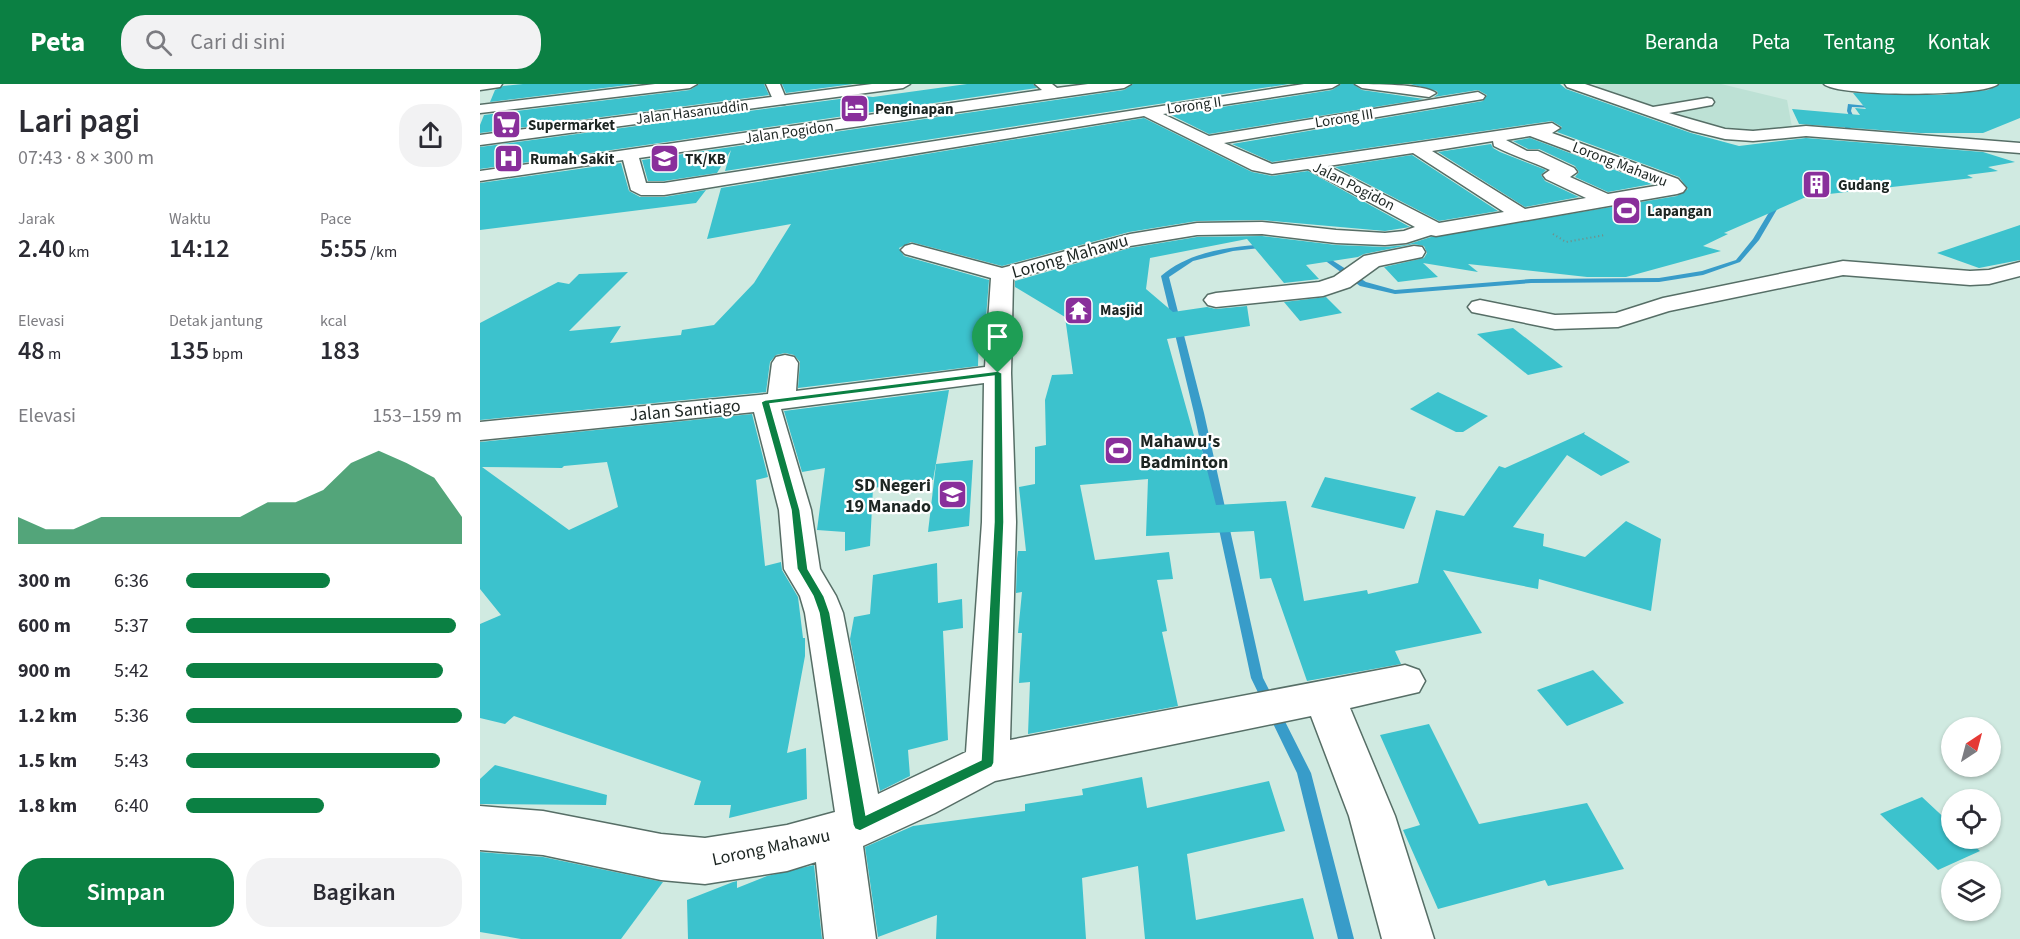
<!DOCTYPE html>
<html lang="id">
<meta charset="utf-8">
<style>
:root{--surface:#fff;--page:#f2f2f3;--text:#2b2b33;--muted:#7c7c81;--accent:#0b8043}
body{margin:0;font-family:"Source Sans 3",sans-serif;background:var(--page);color:var(--text);height:100vh;display:flex;flex-direction:column;font-size:22px;white-space:nowrap}
*{box-sizing:border-box;margin:0}
p{font-size:20px;color:var(--muted)}
.icon{flex:none;width:33px;height:33px;fill:none;stroke:currentColor;stroke-width:2;stroke-linecap:round;stroke-linejoin:round}
.map{position:relative;flex:1;overflow:hidden}
.side{display:flex;flex-direction:column;background:var(--surface);width:480px}
.side>*{flex:none}
.needle{width:39px;rotate:36deg}
.controls{position:absolute;left:1461px;top:633px;display:grid;gap:12px}
.controls a{display:grid;place-items:center;width:60px;height:60px;border-radius:50%;background:var(--surface);box-shadow:0 2px 4px #0004;font-size:30px}
.pin{position:absolute;display:grid;place-items:center;width:51px;height:51px;color:#fff;margin:-62px -26px;border-radius:50% 50% 50% 0;rotate:-45deg;box-shadow:0 0 6px #0007}
.pin .icon{rotate:45deg}
.round{display:grid;place-items:center;flex:none;width:63px;height:63px;border-radius:24px;background:var(--page)}
.overview{display:flex;align-items:center;justify-content:space-between;height:102px;padding:0 18px}
h1{font-size:33px;font-weight:600;line-height:45px}
.figures{display:grid;grid-template-columns:repeat(3,1fr);gap:9px;height:102px;padding:6px 18px}
.figures div{display:grid;align-content:center}
.figures b{font-size:26px;font-weight:600}
.figures small{font-size:16px;font-weight:400}
.figures p{font-size:16px}
.chart{height:168px;padding:12px 18px}
.chart p{display:flex;justify-content:space-between}
.chart svg{width:100%;height:108px;margin-top:6px;fill:var(--accent);opacity:.7}
.cta{display:flex;gap:12px;margin-top:auto;padding:12px 18px}
.cta a{flex:1;height:69px;border-radius:24px;background:var(--accent);color:#fff;font-size:24px;font-weight:600;line-height:69px;text-align:center}
.cta a+a{background:var(--page);color:var(--text)}
ul{padding:0 18px;list-style:none;font-size:20px}
li{display:grid;grid-template-columns:96px 72px 1fr;align-items:center;height:45px}
li i{height:15px;border-radius:8px;background:var(--accent)}
header{display:flex;align-items:center;gap:36px;box-sizing:border-box;height:84px;padding:0 30px;background:var(--accent);color:#fff}
header strong{font-size:28px}
nav{display:flex;gap:33px;margin-inline-start:auto;font-size:21px}
.search{width:420px;height:54px;background:var(--page);display:flex;align-items:center;gap:15px;box-sizing:border-box;padding:0 21px;border-radius:24px;color:var(--muted);font-size:22px}
main{display:flex;flex:1;min-height:0}
.map>svg:first-child{display:block}
.built{fill:#bde1d5}
.lines{fill:none;stroke-linecap:round;stroke-linejoin:round}
.stream{fill:#389cc9;fill-rule:evenodd}
.building{fill:#3cc2cd;fill-rule:evenodd}
.minor-casing{stroke:#566e66;stroke-width:3}
.highway-casing{stroke:#566e66;stroke-width:3}
.path{stroke:#778983;stroke-width:2;stroke-dasharray:1 3;stroke-linecap:butt}
.minor{fill:#fff;fill-rule:evenodd}
.highway{fill:#fff;fill-rule:evenodd}
.route{fill:#0b8043;stroke:#fff;stroke-width:1.5;fill-rule:evenodd}
.labels{text-anchor:middle;stroke-width:4.5;stroke-linejoin:round;paint-order:stroke}
.far-street-label{font-size:15px;fill:#1c2522;stroke:#fff}
.far-poi-label{font-size:15px;font-weight:bold;fill:#1c2522;stroke:#fff;text-anchor:start}
.street-label{font-size:18px;fill:#1c2522;stroke:#fff}
.poi-label{font-size:18px;font-weight:bold;fill:#1c2522;stroke:#fff;text-anchor:start}
</style>
<header>
<strong>Peta</strong>
<div class="search"><svg class="icon" aria-label="search" viewBox="0 0 24 24"><circle cx="10" cy="10" r="6"/><path d="M15 15l6 6"/></svg>Cari di sini</div>
<nav><a>Beranda</a><a>Peta</a><a>Tentang</a><a>Kontak</a></nav>
</header>
<main>
<section class="side">
<div class="overview"><div><h1>Lari pagi</h1><p>07:43 · 8 × 300 m</p></div><a class="round"><svg class="icon" aria-label="share" viewBox="0 0 24 24"><path d="M12 15V3M7 8l5-5 5 5M5 13v7h14v-7"/></svg></a></div>
<div class="figures">
<div><p>Jarak</p><b>2.40<small> km</small></b></div>
<div><p>Waktu</p><b>14:12</b></div>
<div><p>Pace</p><b>5:55<small> /km</small></b></div>
</div>
<div class="figures">
<div><p>Elevasi</p><b>48<small> m</small></b></div>
<div><p>Detak jantung</p><b>135<small> bpm</small></b></div>
<div><p>kcal</p><b>183</b></div>
</div>
<div class="chart"><p><span>Elevasi</span>153–159 m</p>
<svg viewBox="0 0 160 44" preserveAspectRatio="none"><path d="M0 44V33L10 38L20 38L30 33L40 33L50 33L60 33L70 33L80 33L90 27L100 27L110 22L120 11L130 6L140 11L150 17L160 33V44z"/></svg>
</div>
<ul>
<li><b>300 m</b>6:36<i style="width:52%"></i></li>
<li><b>600 m</b>5:37<i style="width:98%"></i></li>
<li><b>900 m</b>5:42<i style="width:93%"></i></li>
<li><b>1.2 km</b>5:36<i style="width:100%"></i></li>
<li><b>1.5 km</b>5:43<i style="width:92%"></i></li>
<li><b>1.8 km</b>6:40<i style="width:50%"></i></li>
</ul>
<div class="cta"><a>Simpan</a><a>Bagikan</a></div>
</section>
<div class="map">
<svg width="1540" height="855" viewBox="0 0 1540 855">
<rect width="100%" height="100%" fill="#d0eae1"/>
<polygon class="built" points="1127,0 1241,0 1307,16 1312,43 1266,47 1234,43 1109,3"/>
<g class="lines">
<g class="stream">
<polygon points="1368,20 1398,23 1396,24 1372,23 1371,27 1375,36 1368,48 1353,48 1355,45 1364,45 1371,36 1367,27"/>
<polygon points="1300,113 1303,115 1279,156 1260,178 1223,191 1179,198 1051,199 915,210 880,202 836,170 841,169 886,198 915,206 1051,195 1179,194 1222,187 1256,176 1273,155 1297,115"/>
<path d="M 787,160 L 790,162 L 789,163 L 753,167 L 713,177 L 689,193 L 724,329 L 783,594 L 831,689 L 874,855 L 858,855 L 817,689 L 771,594 L 714,329 L 681,192 C 710,167 750,163 787,160 Z"/>
</g>
</g>
<g class="building">
<polygon points="43,0 156,0 10,18 15,6 23,2"/>
<polygon points="219,0 284,0 289,11 0,49 0,41 4,31 210,6"/>
<polygon points="302,0 373,0 306,9"/>
<polygon points="487,0 553,0 557,4 0,85 0,63 382,12 393,13"/>
<polygon points="653,0 809,0 245,87 251,66 237,89 184,97 168,97 162,76 644,6"/>
<polygon points="861,0 873,0 882,6 944,15 729,50 691,31 852,6"/>
<polygon points="930,0 1080,0 1086,5 1211,49 1259,62 1326,54 1503,68 1535,78 1508,83 1518,87 1487,91 1493,94 1340,111 1335,109 1244,149 1248,150 1223,162 1241,167 1146,193 1107,193 988,180 998,188 943,179 958,193 918,198 904,183 944,174 947,169 944,162 934,160 884,170 878,173 826,181 839,195 804,199 767,155 670,174 666,205 693,228 727,223 736,225 767,222 770,242 687,255 716,359 704,362 722,366 736,421 806,417 824,517 887,506 888,510 938,499 956,426 984,432 1019,382 1025,384 1105,348 1104,350 1150,378 1121,392 1087,371 1033,443 1064,450 1063,462 1105,473 1146,437 1181,455 1171,527 1059,495 1058,505 963,486 1002,549 915,567 921,580 827,597 791,494 780,495 774,447 666,452 668,395 600,401 615,476 689,468 693,495 677,496 687,547 682,548 698,622 548,650 550,598 539,599 542,549 538,549 542,508 536,509 537,475 538,467 546,467 539,403 555,400 555,363 566,361 565,316 572,291 593,290 585,233 535,203 535,197 650,164 717,153 782,152 856,161 905,163 926,161 951,153 1197,112 1208,105 1199,93 1077,48 1082,43 1072,37 792,78 752,60 1003,17 1007,11 998,6 954,13 958,10 957,7"/>
<polygon points="1520,0 1540,0 1540,34 1503,49 1440,49 1319,40 1312,25 1380,31 1375,24 1386,25 1373,9 1461,11 1508,6"/>
<polygon points="664,34 772,88 792,92 828,87 930,143 905,147 782,136 717,137 649,148 522,182 431,158 419,164 424,172 509,196 505,246 499,246 498,282 318,304 320,278 314,271 305,269 296,271 290,278 286,308 0,336 0,239 78,198 89,200 99,190 148,188 89,247 141,242 130,259 201,251 202,246 234,241 274,199 311,140 227,155 241,104"/>
<polygon points="1050,54 1172,100 1128,108 1095,93 1099,88 1095,82 1059,65 1048,65 1033,57"/>
<polygon points="1011,60 1013,64 1020,68 1066,86 1061,91 1065,97 1099,113 1045,123 958,68"/>
<polygon points="932,71 1018,127 959,137 855,83"/>
<polygon points="141,79 149,107 160,113 184,113 226,106 216,119 0,146 0,99"/>
<polygon points="1540,141 1540,176 1499,184 1457,169"/>
<polygon points="846,213 862,229 820,237 804,218"/>
<polygon points="1033,244 1083,283 1048,291 997,250"/>
<polygon points="469,306 453,396 393,404 390,462 365,467 365,448 337,446 345,384 322,388 304,327"/>
<polygon points="958,308 1008,332 983,348 976,348 930,325"/>
<path d="M 272,330 L 288,393 L 276,396 L 285,482 L 301,478 L 302,486 L 318,513 L 323,554 L 325,554 L 325,572 L 307,669 L 326,664 L 327,715 L 249,734 L 251,721 L 214,721 L 221,697 L 34,632 L 25,640 L 0,634 L 0,540 L 21,531 L 0,505 L 0,358 ZM 127,378 L 138,423 L 89,446 L 2,383 L 82,384 L 84,382 Z"/>
<polygon points="493,376 489,442 448,448 456,380"/>
<polygon points="845,393 936,413 924,445 831,423"/>
<polygon points="457,479 458,519 482,515 483,544 463,547 468,656 428,666 430,692 400,707 370,555 374,533 390,530 393,491"/>
<polygon points="1113,586 1144,619 1087,642 1057,606"/>
<polygon points="949,640 999,740 1107,719 1144,785 1068,802 1065,796 958,825 923,746 940,741 900,651"/>
<polygon points="15,681 127,711 126,721 0,720 0,695"/>
<polygon points="662,693 667,724 789,697 805,747 707,770 716,836 823,814 834,855 665,855 658,782 602,794 606,855 456,855 457,831 398,853 385,763 433,742 545,727 545,720 603,711 602,705"/>
<polygon points="1442,713 1472,741 1472,754 1486,754 1500,767 1458,786 1400,730"/>
<polygon points="0,768 63,773 183,798 141,855 41,855 0,848"/>
<polygon points="334,781 342,855 208,855 207,816 253,798 257,797 257,804 287,792"/>
</g>
<g class="lines">
<defs>
<g id="minor">
<polygon points="0,0 22,0 20,3 0,6"/>
<polygon points="175,0 217,0 210,4 0,29 0,21"/>
<polygon points="286,0 300,0 307,17 305,20 295,20"/>
<path d="M 555,0 L 572,0 L 577,4 L 608,0 L 651,0 L 644,4 L 159,74 L 166,99 L 184,99 L 824,0 L 859,0 L 852,4 L 683,30 L 729,52 L 998,8 L 1005,12 L 1003,15 L 744,59 L 792,80 L 1072,39 L 1080,44 L 1072,49 L 1198,95 L 1206,104 L 1203,108 L 1197,110 L 956,152 L 951,151 L 926,159 L 905,161 L 856,159 L 782,150 L 717,151 L 650,162 L 533,195 L 531,289 L 536,438 L 530,656 L 925,581 L 939,586 L 945,597 L 939,608 L 870,624 L 915,732 L 954,855 L 902,855 L 869,732 L 831,632 L 515,697 L 455,729 L 383,762 L 396,855 L 344,855 L 336,778 L 307,787 L 225,800 L 181,796 L 63,771 L 0,766 L 0,722 L 63,727 L 181,750 L 225,754 L 307,741 L 355,728 L 325,529 L 320,512 L 304,485 L 299,426 L 274,328 L 0,356 L 0,338 L 288,310 L 292,279 L 296,273 L 305,271 L 314,273 L 318,279 L 316,307 L 505,283 L 511,194 L 425,170 L 421,166 L 425,162 L 432,160 L 522,184 L 650,150 L 717,139 L 782,138 L 856,146 L 905,149 L 924,147 L 935,143 L 828,85 L 792,90 L 772,86 L 664,32 L 184,111 L 161,111 L 151,106 L 143,76 L 0,97 L 0,87 L 562,6 ZM 1050,52 L 1181,101 L 1128,110 L 1090,93 L 1097,88 L 1094,84 L 1058,67 L 1047,67 L 1026,56 ZM 1013,57 L 1014,62 C 1033,72 1051,77 1070,86 L 1063,91 L 1066,95 L 1106,114 L 1045,125 L 952,67 ZM 933,69 L 1024,128 L 959,139 L 848,82 ZM 504,299 L 502,438 L 486,668 L 398,710 L 363,529 L 356,512 L 340,485 L 331,426 L 301,325 Z"/>
<path d="M 875,0 C 893,0 944,0 956,9 L 949,13 L 882,4 Z"/>
<polygon points="1085,0 1105,0 1173,23 1227,14 1232,15 1234,18 1232,21 1189,29 1245,45 1273,47 1326,42 1540,59 1540,69 1326,52 1273,57 1245,55 1212,47 1087,3"/>
<path d="M 1344,0 L 1518,0 C 1505,13 1357,13 1344,0 Z"/>
<polygon points="934,162 942,163 945,168 942,173 899,182 870,203 843,212 736,223 728,221 724,216 728,211 736,209 839,198 854,193 884,172"/>
<polygon points="1363,177 1490,187 1509,186 1540,178 1540,192 1509,200 1490,201 1363,191 1189,227 1138,243 1075,245 992,228 988,223 992,218 1000,216 1075,231 1136,229 1183,214"/>
</g>
<polygon id="highway" points="392,0 430,0 423,4 0,61 0,51"/>
</defs>
<use href="#minor" class="minor-casing"/>
<use href="#highway" class="highway-casing"/>
<polyline class="path" points="1073,150 1086,158 1125,151"/>
<use href="#minor" class="minor"/>
<use href="#highway" class="highway"/>
</g>
<path class="route" d="M 518,287 L 522,289 L 524,438 L 514,679 L 512,683 L 380,747 L 375,745 L 373,741 L 339,529 L 333,512 L 317,485 L 311,426 L 281,318 L 285,316 ZM 514,292 L 514,438 L 501,676 L 386,731 L 350,529 L 344,512 L 328,485 L 320,426 L 290,320 Z"/>
<defs>
<symbol id="hotel-square" viewBox="-11 -11 22 22"><rect x="-9" y="-9" width="18" height="18" rx="4" fill="#892f9b" stroke="#fff"/><path d="M-6-4.5h1.5V1H6V5H4.5V3h-9V5H-6ZM-4 0a1.8 1.8 0 1 1 3.6 0ZM.5 0V-2.5h3Q6-2.5 6 0Z" fill="#fff"/></symbol>
<symbol id="supermarket-square" viewBox="-11 -11 22 22"><rect x="-9" y="-9" width="18" height="18" rx="4" fill="#892f9b" stroke="#fff"/><path d="M-6-5.5h2.5l.6 2H6L4.5 2H-2.5L-4.4-4H-6ZM-1.5 3.2a1.3 1.3 0 1 0 .1 0ZM3 3.2a1.3 1.3 0 1 0 .1 0Z" fill="#fff"/></symbol>
<symbol id="hospital-square" viewBox="-11 -11 22 22"><rect x="-9" y="-9" width="18" height="18" rx="4" fill="#892f9b" stroke="#fff"/><path d="M-5-5h3v3.5h4V-5h3V5h-3V1.5h-4V5h-3Z" fill="#fff"/></symbol>
<symbol id="school-square" viewBox="-11 -11 22 22"><rect x="-9" y="-9" width="18" height="18" rx="4" fill="#892f9b" stroke="#fff"/><path d="M0-5L7-2L0 1L-7-2ZM-4 1L0 2.5L4 1V4Q0 6-4 4Z" fill="#fff"/></symbol>
<symbol id="building-square" viewBox="-11 -11 22 22"><rect x="-9" y="-9" width="18" height="18" rx="4" fill="#892f9b" stroke="#fff"/><path d="M-4-6H4V6H1V3H-1V6H-4ZM-2.5-4.3h1.7v1.8h-1.7ZM.8-4.3h1.7v1.8H.8ZM-2.5-1h1.7V.8h-1.7ZM.8-1h1.7V.8H.8Z" fill="#fff"/></symbol>
<symbol id="stadium-square" viewBox="-11 -11 22 22"><rect x="-9" y="-9" width="18" height="18" rx="4" fill="#892f9b" stroke="#fff"/><path d="M0-5a6.5 5 0 1 0 0 10a6.5 5 0 1 0 0-10ZM-3.5-1.8h7v3.6h-7Z" fill="#fff"/></symbol>
<symbol id="temple-square" viewBox="-11 -11 22 22"><rect x="-9" y="-9" width="18" height="18" rx="4" fill="#892f9b" stroke="#fff"/><path d="M0-6L5-2H3V0L6.5 2.5H4V6H1.5V3h-3V6H-4V2.5H-6.5L-3 0V-2H-5Z" fill="#fff"/></symbol>
</defs>
<g fill-rule="evenodd">
<use href="#hotel-square" x="358" y="8" width="33" height="33"/>
<use href="#supermarket-square" x="10" y="24" width="33" height="33"/>
<use href="#hospital-square" x="12" y="58" width="33" height="33"/>
<use href="#school-square" x="168" y="58" width="33" height="33"/>
<use href="#building-square" x="1320" y="84" width="33" height="33"/>
<use href="#stadium-square" x="1130" y="110" width="33" height="33"/>
<use href="#temple-square" x="582" y="210" width="33" height="33"/>
<use href="#stadium-square" x="622" y="350" width="33" height="33"/>
<use href="#school-square" x="456" y="394" width="33" height="33"/>
</g>
<g class="labels">
<g class="far-street-label">
<text transform="translate(714 21) rotate(-8)" y="5">Lorong II</text>
<text transform="translate(212 28) rotate(-7)" y="5">Jalan Hasanuddin</text>
<text transform="translate(864 34) rotate(-9)" y="5">Lorong III</text>
<text transform="translate(309 48) rotate(-8)" y="5">Jalan Pogidon</text>
<text transform="translate(1140 80) rotate(21)" y="5">Lorong Mahawu</text>
<text transform="translate(874 102) rotate(27)" y="5">Jalan Pogidon</text>
</g>
<g class="far-poi-label">
<text x="395" y="30">Penginapan</text>
<text x="48" y="46">Supermarket</text>
<text x="50" y="80">Rumah Sakit</text>
<text x="205" y="80">TK/KB</text>
<text x="1358" y="106">Gudang</text>
<text x="1167" y="132">Lapangan</text>
<text x="620" y="231">Masjid</text>
</g>
<g class="street-label">
<text transform="translate(590 172) rotate(-16)" y="6">Lorong Mahawu</text>
<text transform="translate(205 326) rotate(-5)" y="6">Jalan Santiago</text>
<text transform="translate(291 763) rotate(-12)" y="6">Lorong Mahawu</text>
</g>
<g class="poi-label">
<text x="660" y="363">Mahawu's<tspan x="660" dy="21">Badminton</tspan></text>
<text x="451" y="407" text-anchor="end">SD Negeri<tspan x="451" dy="21">19 Manado</tspan></text>
</g>
</g>
</svg>
<div class="controls">
<a><svg class="needle" viewBox="-14 -14 28 28"><path d="M0-13l5 13h-10z" fill="#e53935"/><path d="M0 13l5-13h-10z" fill="#7c7c81"/></svg></a>
<a><svg class="icon" aria-label="locate" viewBox="0 0 24 24"><circle cx="12" cy="12" r="6"/><path d="M12 2v4M12 18v4M2 12h4M18 12h4"/></svg></a>
<a><svg class="icon" aria-label="layers" viewBox="0 0 24 24"><path d="M12 4l9 5-9 5-9-5zM3 14l9 5 9-5"/></svg></a>
</div>
<div class="pin" style="left:518px;top:289px;background:#1e9e55"><svg class="icon" aria-label="arrive" viewBox="0 0 24 24"><path d="M6 21V4h12l-3 4 3 4H6"/></svg></div>
</div>
</main>
